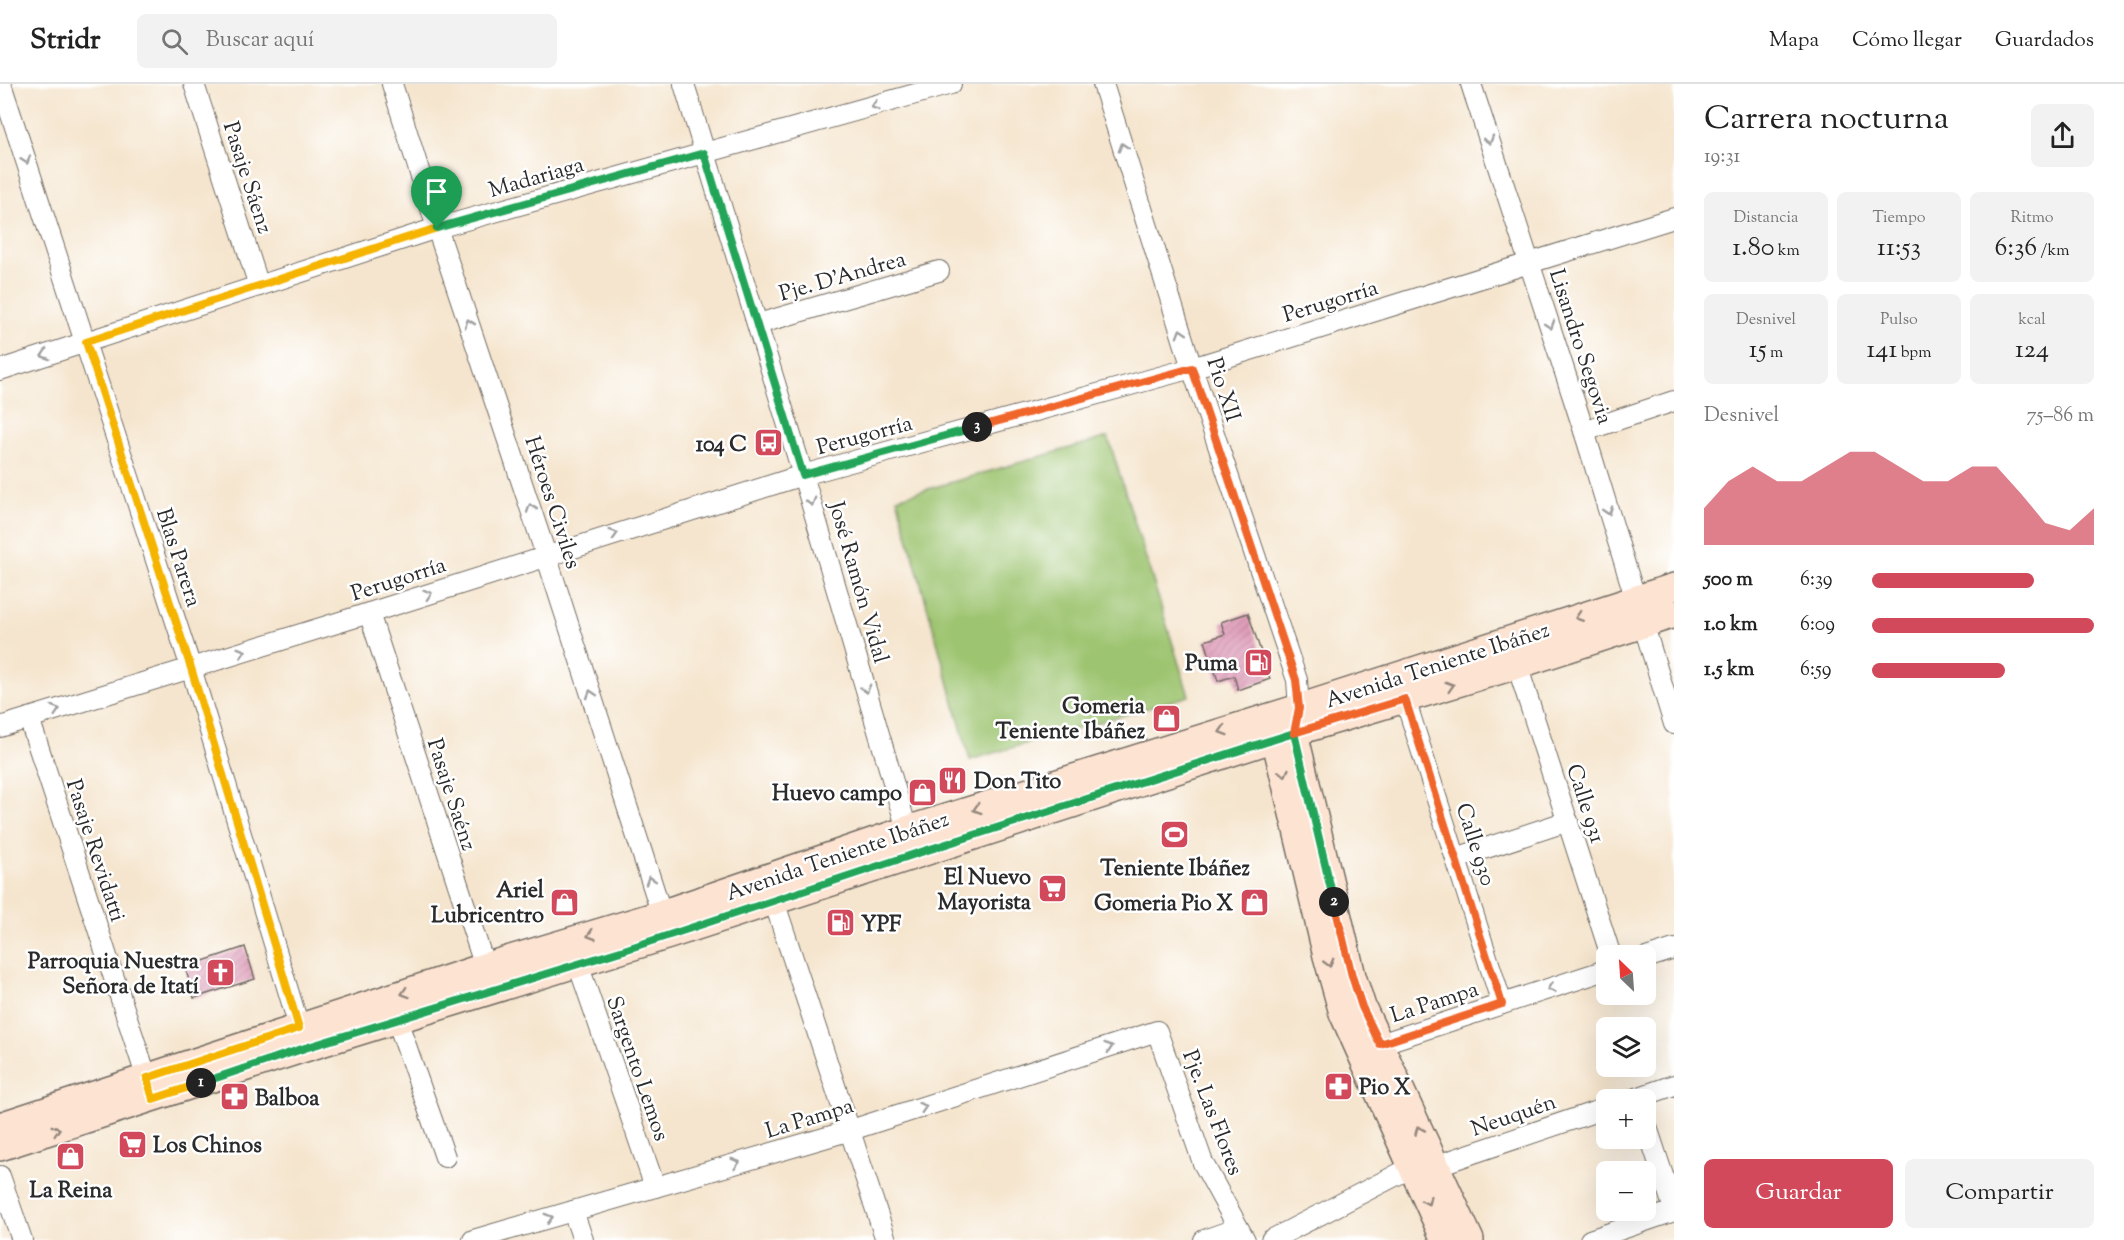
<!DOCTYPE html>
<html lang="es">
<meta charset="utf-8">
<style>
:root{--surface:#fff;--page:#f2f2f2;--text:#222;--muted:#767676;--line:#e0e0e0;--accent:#d1495b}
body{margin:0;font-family:"Sorts Mill Goudy",serif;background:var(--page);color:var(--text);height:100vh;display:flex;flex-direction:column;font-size:22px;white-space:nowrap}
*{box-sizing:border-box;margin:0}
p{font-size:20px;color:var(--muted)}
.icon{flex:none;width:33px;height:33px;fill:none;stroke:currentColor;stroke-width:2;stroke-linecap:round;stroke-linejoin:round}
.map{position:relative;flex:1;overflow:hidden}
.details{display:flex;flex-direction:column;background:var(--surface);width:450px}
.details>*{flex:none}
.needle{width:39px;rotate:335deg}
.tools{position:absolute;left:1596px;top:861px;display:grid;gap:12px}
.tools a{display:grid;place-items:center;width:60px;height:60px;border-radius:9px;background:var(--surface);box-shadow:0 6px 24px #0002;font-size:30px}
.pin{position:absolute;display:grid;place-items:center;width:51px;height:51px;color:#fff;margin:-62px -26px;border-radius:50% 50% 50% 0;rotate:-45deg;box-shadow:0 0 6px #0007}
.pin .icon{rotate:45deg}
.km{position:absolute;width:30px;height:30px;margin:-15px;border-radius:50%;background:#222;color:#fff;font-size:16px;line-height:30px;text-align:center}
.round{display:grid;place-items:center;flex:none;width:63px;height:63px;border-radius:9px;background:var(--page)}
.overview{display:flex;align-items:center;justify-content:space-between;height:102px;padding:0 30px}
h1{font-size:33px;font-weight:600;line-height:45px}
.figures{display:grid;grid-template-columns:repeat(3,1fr);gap:9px;height:102px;padding:6px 30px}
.figures div{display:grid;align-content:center;border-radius:9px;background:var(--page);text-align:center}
.figures b{font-size:26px;font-weight:600}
.figures small{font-size:16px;font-weight:400}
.figures p{font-size:16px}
.chart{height:168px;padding:12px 30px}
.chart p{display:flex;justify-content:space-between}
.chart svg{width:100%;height:108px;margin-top:6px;fill:var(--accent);opacity:.7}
.button{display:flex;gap:12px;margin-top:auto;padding:12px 30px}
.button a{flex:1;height:69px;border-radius:9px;background:var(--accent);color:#fff;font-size:24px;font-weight:600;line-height:69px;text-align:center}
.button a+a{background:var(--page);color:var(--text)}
ul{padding:0 30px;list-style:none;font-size:20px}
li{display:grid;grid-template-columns:96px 72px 1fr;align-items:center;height:45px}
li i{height:15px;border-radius:8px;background:var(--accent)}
header{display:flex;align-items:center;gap:36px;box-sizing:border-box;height:84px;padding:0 30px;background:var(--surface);border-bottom:2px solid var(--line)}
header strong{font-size:28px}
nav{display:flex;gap:33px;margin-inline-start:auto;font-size:21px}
.search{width:420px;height:54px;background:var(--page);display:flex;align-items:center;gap:15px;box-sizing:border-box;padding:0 21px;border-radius:9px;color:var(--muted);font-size:22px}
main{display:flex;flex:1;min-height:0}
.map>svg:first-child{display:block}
.grass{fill:#9dc46f;stroke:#64784d;stroke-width:1.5}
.building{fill:url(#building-hatch)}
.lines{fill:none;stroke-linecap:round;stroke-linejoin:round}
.minor-casing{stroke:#726c64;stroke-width:22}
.secondary-casing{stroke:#726c64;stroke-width:30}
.minor{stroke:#fff;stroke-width:20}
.secondary{stroke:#fde3d1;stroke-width:27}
.oneway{stroke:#a0a0a0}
.oneway2{stroke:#94877e}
.split-1-casing{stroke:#fff;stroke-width:12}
.split-2-casing{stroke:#fff;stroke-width:12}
.split-3-casing{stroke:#fff;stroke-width:12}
.split-4-casing{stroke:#fff;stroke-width:12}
.split-1{stroke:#f5b400;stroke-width:8}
.split-2{stroke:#22a559;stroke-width:8}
.split-3{stroke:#f0652b;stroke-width:8}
.split-4{stroke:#22a559;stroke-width:8}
.labels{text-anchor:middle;stroke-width:5;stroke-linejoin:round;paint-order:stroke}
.street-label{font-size:22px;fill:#2b2b2b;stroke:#fff}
.poi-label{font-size:22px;font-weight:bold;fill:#2b2b2b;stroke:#fff;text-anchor:end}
</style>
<header>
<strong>Stridr</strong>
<div class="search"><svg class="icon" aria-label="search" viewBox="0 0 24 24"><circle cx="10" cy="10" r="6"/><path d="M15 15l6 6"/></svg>Buscar aquí</div>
<nav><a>Mapa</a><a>Cómo llegar</a><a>Guardados</a></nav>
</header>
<main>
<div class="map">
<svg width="1674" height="1156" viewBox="0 0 1674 1156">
<defs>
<pattern id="building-hatch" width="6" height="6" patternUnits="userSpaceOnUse" patternTransform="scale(1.5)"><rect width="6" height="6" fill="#dd92b2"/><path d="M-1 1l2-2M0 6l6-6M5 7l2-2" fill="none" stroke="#b37791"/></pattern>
</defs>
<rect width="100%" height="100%" fill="#fff"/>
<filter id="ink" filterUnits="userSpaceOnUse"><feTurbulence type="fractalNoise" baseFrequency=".0167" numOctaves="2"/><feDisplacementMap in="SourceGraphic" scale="12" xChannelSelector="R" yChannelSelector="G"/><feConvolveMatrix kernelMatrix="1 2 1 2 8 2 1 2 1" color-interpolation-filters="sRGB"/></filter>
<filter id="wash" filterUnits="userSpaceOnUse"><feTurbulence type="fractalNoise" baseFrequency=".008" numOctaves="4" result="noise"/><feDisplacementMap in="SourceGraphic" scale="24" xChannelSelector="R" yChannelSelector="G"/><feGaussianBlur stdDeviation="1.35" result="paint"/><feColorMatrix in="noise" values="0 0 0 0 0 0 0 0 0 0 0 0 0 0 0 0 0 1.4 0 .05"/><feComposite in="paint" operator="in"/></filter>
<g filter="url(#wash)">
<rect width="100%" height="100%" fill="#f5e5ce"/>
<polygon class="grass" points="1108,353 1189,612 970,676 897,414"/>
<g id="blocks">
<g class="building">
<polygon points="1248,529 1270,595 1238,606 1234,592 1218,597 1205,557 1225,550 1221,538"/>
<polygon points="245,863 255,895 194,914 185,883"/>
</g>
</g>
</g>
<g filter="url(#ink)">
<use href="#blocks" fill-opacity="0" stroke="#726c64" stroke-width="1.5"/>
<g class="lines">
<defs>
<g id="minor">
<polyline points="1,0 191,584 303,956"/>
<polyline points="194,0 259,202"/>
<polyline points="392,0 437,144 546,471 666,843"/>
<polyline points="684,0 803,391 911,759"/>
<polyline points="1103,0 1192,284 1297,596 1299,624"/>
<polyline points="1471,0 1584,347 1674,640"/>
<polyline points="758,240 939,187"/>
<polyline points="0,286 437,144 951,0"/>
<polyline points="1584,347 1674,317"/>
<polyline points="369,529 489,895"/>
<polyline points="1517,581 1611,872"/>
<polyline points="1405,615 1502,920"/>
<polyline points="29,634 151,1007"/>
<polyline points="0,643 369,529 803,391 1192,284 1674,134"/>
<polyline points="1456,774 1568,737"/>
<polyline points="770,805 886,1156"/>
<polyline points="1646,874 1674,865"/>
<polyline points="578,880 655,1103"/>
<polyline points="397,936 445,1073"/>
<polyline points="1380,960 1606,886"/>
<polyline points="1631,1016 1674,1001"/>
<polyline points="1646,1040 1674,1125"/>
<polyline points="1435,1082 1606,1024"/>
<polyline points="0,1092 22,1156"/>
<polyline points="573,1127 583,1156"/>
<polyline points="473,1156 848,1047 1157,947 1203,1079 1245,1156"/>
<polyline points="1204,1156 1238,1144"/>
<polyline points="1271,1156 1412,1083"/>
<polyline points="1590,1156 1674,1127"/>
</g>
<g id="secondary">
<polyline points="1297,631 1294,649 1352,892 1362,923 1470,1156"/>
<polyline points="1271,637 1327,872 1343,929 1445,1156"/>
<polyline points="0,1042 484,883 661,830 907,746 1299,624 1674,503"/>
<polyline points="0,1063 305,964 669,851 1275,654 1517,581 1674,530"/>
</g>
</defs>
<use href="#minor" class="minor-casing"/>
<use href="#secondary" class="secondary-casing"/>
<use href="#minor" class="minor"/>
<use href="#secondary" class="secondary"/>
</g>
<defs><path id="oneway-chevron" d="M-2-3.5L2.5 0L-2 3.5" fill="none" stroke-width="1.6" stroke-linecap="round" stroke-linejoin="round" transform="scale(1.5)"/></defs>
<g class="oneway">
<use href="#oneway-chevron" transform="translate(875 22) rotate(164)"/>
<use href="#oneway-chevron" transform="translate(1489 56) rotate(72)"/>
<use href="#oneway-chevron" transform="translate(1123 63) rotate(-107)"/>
<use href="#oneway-chevron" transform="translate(26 76) rotate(72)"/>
<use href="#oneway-chevron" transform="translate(469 239) rotate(-109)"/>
<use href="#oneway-chevron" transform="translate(1550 241) rotate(72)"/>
<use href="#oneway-chevron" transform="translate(1181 249) rotate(-107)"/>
<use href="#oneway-chevron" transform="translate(45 271) rotate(162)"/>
<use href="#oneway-chevron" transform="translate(811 418) rotate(74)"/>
<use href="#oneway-chevron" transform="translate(531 424) rotate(-109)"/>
<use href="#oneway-chevron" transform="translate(1608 427) rotate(73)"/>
<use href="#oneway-chevron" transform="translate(614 450) rotate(-17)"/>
<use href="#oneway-chevron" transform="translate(428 510) rotate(-18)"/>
<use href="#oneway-chevron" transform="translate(242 568) rotate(-17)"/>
<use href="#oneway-chevron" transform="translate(866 605) rotate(74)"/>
<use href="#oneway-chevron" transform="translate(591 610) rotate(-108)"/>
<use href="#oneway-chevron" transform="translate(56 626) rotate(-17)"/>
<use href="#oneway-chevron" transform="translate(650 796) rotate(-108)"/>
<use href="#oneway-chevron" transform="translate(1551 904) rotate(162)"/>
<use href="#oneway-chevron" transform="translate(1109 963) rotate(-18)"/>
<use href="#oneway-chevron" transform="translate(923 1023) rotate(-18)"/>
<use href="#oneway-chevron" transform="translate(736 1079) rotate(-16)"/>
<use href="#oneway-chevron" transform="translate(549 1134) rotate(-16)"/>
</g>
<g class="oneway2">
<use href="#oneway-chevron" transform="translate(1579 533) rotate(162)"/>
<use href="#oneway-chevron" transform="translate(1450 602) rotate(-17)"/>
<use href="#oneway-chevron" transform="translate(1223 647) rotate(163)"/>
<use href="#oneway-chevron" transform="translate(1284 689) rotate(77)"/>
<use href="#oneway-chevron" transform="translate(977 725) rotate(163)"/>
<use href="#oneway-chevron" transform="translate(591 851) rotate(163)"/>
<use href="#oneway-chevron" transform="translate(1329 879) rotate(75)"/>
<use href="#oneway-chevron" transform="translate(405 909) rotate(162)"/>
<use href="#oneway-chevron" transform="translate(56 1046) rotate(-17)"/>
<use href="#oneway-chevron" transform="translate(1419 1046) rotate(-114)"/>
<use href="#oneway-chevron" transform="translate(1427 1117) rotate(65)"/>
</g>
</g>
<g class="lines" filter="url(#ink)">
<defs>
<polyline id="split-1" points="201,999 153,1015 147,994 299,944 191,584 86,258 437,144"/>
<polyline id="split-2" points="201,999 305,964 624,866 915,770 1294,649 1334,818"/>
<polyline id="split-3" points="977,343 1192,284 1296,596 1299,624 1294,649 1405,615 1502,920 1380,960 1362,923 1352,892 1334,818"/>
<polyline id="split-4" points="437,144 704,69 803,391 977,343"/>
</defs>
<use href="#split-1" class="split-1-casing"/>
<use href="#split-2" class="split-2-casing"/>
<use href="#split-3" class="split-3-casing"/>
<use href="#split-4" class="split-4-casing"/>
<use href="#split-1" class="split-1"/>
<use href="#split-2" class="split-2"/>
<use href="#split-3" class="split-3"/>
<use href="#split-4" class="split-4"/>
</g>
<defs>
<symbol id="bus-square" viewBox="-11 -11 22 22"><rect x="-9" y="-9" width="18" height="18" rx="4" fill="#d1495b" stroke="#fff"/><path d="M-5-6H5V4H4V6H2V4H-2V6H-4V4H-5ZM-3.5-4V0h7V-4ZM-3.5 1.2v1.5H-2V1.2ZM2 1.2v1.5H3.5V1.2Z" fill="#fff"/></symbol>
<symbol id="fuel-square" viewBox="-11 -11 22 22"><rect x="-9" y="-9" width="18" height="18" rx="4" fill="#d1495b" stroke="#fff"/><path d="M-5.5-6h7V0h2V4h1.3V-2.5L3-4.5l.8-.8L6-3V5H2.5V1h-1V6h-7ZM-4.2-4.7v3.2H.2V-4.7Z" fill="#fff"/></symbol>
<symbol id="shop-square" viewBox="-11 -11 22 22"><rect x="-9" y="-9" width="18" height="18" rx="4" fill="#d1495b" stroke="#fff"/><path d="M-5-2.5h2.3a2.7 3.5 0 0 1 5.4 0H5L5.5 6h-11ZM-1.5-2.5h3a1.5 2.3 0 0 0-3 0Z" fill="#fff"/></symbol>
<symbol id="restaurant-square" viewBox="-11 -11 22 22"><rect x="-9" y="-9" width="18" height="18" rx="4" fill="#d1495b" stroke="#fff"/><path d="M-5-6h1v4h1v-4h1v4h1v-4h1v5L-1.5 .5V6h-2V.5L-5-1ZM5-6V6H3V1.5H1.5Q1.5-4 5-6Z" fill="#fff"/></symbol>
<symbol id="stadium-square" viewBox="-11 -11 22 22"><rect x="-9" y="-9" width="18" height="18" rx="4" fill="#d1495b" stroke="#fff"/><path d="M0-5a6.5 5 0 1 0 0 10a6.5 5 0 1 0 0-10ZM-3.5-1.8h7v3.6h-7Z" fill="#fff"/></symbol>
<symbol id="supermarket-square" viewBox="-11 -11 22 22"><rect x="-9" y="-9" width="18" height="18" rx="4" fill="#d1495b" stroke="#fff"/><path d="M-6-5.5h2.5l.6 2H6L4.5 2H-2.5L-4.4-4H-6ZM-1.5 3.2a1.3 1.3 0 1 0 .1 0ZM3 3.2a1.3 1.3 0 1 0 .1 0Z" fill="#fff"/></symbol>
<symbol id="church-square" viewBox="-11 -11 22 22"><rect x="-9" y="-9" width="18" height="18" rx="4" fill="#d1495b" stroke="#fff"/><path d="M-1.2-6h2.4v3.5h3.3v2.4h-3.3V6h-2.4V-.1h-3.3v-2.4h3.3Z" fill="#fff"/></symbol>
<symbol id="pharmacy-square" viewBox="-11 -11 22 22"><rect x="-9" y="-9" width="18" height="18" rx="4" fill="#d1495b" stroke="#fff"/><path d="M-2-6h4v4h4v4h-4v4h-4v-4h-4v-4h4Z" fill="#fff"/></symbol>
</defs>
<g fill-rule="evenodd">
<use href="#bus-square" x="752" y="342" width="33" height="33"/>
<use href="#fuel-square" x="1242" y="562" width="33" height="33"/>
<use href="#shop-square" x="1150" y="618" width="33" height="33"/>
<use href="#restaurant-square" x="936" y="680" width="33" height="33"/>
<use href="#shop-square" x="906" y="692" width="33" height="33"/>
<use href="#stadium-square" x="1158" y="734" width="33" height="33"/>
<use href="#supermarket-square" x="1036" y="788" width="33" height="33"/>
<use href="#shop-square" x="548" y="802" width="33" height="33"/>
<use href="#shop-square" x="1238" y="802" width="33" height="33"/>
<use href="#fuel-square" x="824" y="822" width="33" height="33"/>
<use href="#church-square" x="204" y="872" width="33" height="33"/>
<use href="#pharmacy-square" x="1322" y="986" width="33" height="33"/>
<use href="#pharmacy-square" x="218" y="996" width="33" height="33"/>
<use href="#supermarket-square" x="116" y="1044" width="33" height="33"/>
<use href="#shop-square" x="54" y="1056" width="33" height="33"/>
</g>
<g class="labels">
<g class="street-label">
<text transform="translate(536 92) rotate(-16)" y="8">Madariaga</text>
<text transform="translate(249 93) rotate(72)" y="8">Pasaje Sáenz</text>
<text transform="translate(842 191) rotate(-16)" y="8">Pje. D'Andrea</text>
<text transform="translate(1330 216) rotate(-17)" y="8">Perugorría</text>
<text transform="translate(1582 262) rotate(72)" y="8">Lisandro Segovia</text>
<text transform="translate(1225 305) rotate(72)" y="8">Pio XII</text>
<text transform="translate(864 350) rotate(-15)" y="8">Perugorría</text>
<text transform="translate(554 418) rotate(72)" y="8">Héroes Civiles</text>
<text transform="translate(180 473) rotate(72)" y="8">Blas Parera</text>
<text transform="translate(398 494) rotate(-18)" y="8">Perugorría</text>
<text transform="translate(860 498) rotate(74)" y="8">José Ramón Vidal</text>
<text transform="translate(1437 580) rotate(-18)" y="8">Avenida Teniente Ibáñez</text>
<text transform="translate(453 710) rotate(72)" y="8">Pasaje Saénz</text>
<text transform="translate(1587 719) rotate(72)" y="8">Calle 931</text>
<text transform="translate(1477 760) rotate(72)" y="8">Calle 930</text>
<text transform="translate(97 766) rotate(72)" y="8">Pasaje Revidatti</text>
<text transform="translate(837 771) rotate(-19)" y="8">Avenida Teniente Ibáñez</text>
<text transform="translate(1434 917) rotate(-18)" y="8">La Pampa</text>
<text transform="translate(639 984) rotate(71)" y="8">Sargento Lemos</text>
<text transform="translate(1214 1028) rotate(69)" y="8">Pje. Las Flores</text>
<text transform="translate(1513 1030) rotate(-19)" y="8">Neuquén</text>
<text transform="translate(809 1033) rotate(-17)" y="8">La Pampa</text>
</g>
<g class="poi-label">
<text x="747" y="367">104 C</text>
<text x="1238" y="586">Puma</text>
<text x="1145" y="629">Gomeria<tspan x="1145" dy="25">Teniente Ibáñez</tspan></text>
<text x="974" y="704" text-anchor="start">Don Tito</text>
<text x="902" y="716">Huevo campo</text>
<text x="1175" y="791" text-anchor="middle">Teniente Ibáñez</text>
<text x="1031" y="800">El Nuevo<tspan x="1031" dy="25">Mayorista</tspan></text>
<text x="544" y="813">Ariel<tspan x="544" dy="25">Lubricentro</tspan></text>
<text x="1233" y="826">Gomeria Pio X</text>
<text x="861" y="847" text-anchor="start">YPF</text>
<text x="199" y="884">Parroquia Nuestra<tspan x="199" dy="25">Señora de Itatí</tspan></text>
<text x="1359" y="1010" text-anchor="start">Pio X</text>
<text x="255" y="1021" text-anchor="start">Balboa</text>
<text x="153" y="1068" text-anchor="start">Los Chinos</text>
<text x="71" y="1113" text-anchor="middle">La Reina</text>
</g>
</g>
</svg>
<div class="tools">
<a><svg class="needle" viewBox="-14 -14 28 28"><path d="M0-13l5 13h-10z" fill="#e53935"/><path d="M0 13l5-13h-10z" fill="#767676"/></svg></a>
<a><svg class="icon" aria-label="layers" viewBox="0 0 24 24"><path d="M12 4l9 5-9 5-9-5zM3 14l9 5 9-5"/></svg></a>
<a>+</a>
<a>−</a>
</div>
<div class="pin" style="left:437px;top:144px;background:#1e9e55"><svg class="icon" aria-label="arrive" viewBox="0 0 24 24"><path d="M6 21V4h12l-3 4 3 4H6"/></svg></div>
<b class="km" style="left:201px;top:999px">1</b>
<b class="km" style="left:1334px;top:818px">2</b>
<b class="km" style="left:977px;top:343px">3</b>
</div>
<section class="details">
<div class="overview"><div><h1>Carrera nocturna</h1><p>19:31</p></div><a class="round"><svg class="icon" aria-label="share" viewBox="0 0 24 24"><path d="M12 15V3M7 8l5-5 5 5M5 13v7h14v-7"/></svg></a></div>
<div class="figures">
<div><p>Distancia</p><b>1.80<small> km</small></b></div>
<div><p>Tiempo</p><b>11:53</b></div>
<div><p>Ritmo</p><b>6:36<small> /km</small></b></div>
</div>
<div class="figures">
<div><p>Desnivel</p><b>15<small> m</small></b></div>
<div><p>Pulso</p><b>141<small> bpm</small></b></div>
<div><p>kcal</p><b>124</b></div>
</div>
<div class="chart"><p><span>Desnivel</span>75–86 m</p>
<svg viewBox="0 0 160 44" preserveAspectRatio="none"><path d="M0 44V29L10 18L20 12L30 18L40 18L50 12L60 6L70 6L80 12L90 18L100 18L110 12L120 12L130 23L140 35L150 38L160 29V44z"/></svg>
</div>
<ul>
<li><b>500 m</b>6:39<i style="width:73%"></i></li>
<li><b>1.0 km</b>6:09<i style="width:100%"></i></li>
<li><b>1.5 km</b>6:59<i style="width:60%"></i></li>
</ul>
<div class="button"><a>Guardar</a><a>Compartir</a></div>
</section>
</main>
